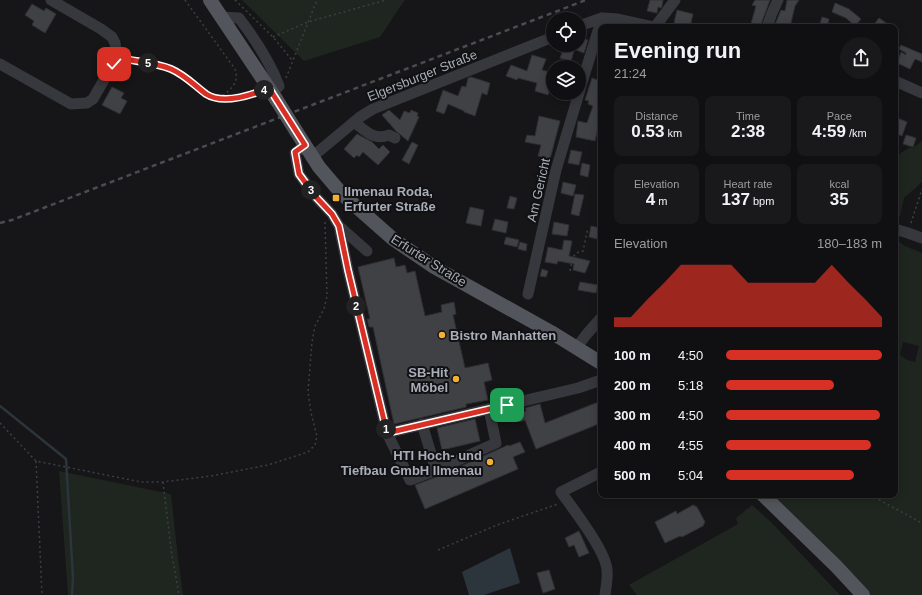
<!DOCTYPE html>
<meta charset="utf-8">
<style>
:root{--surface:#101012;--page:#19191b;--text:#f1f3f6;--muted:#9c9d9f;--line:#303032;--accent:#d93025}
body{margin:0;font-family:Helvetica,sans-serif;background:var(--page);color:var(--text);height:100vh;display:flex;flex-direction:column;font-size:15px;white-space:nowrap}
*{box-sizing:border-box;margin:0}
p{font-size:13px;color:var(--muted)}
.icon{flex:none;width:22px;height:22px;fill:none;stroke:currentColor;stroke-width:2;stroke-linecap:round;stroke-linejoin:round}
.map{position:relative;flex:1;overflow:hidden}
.sheet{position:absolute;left:598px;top:24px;width:300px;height:474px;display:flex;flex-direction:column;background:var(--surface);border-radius:8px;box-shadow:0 2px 10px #0003,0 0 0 1px var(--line)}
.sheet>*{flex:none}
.tools{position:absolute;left:546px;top:12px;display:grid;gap:8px}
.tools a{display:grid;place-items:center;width:40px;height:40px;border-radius:50%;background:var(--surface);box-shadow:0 2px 10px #0003,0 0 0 1px var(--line);font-size:20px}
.pin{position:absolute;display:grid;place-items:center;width:34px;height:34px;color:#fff;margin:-17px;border-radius:8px;box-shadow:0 2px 6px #0006}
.km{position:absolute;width:20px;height:20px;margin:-10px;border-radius:50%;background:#222;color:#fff;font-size:11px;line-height:20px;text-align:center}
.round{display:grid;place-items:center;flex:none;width:42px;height:42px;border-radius:21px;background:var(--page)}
.headline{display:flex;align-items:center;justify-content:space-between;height:68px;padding:0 16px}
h1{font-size:22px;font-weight:600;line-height:30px}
.stats{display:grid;grid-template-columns:repeat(3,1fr);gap:6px;height:68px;padding:4px 16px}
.stats div{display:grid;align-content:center;border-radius:8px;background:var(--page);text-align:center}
.stats b{font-size:17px;font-weight:600}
.stats small{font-size:11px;font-weight:400}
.stats p{font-size:11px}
.chart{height:112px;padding:8px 16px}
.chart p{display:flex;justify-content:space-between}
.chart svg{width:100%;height:72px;margin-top:4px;fill:var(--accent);opacity:.7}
ul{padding:0 16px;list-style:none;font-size:13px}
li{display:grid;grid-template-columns:64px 48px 1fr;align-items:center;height:30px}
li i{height:10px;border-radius:5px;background:var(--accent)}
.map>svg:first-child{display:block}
.green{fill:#1e261f;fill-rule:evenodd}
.water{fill:#2c353c}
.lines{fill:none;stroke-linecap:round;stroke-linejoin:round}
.stream{stroke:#2c353c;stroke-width:2.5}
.building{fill:#404145;stroke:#303034}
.path{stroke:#3d3f44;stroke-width:1.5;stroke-dasharray:2 3;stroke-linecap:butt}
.minor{stroke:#37383d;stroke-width:11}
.major{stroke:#53555c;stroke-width:14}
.rail{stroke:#4a4c52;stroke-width:2.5;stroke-dasharray:5 4;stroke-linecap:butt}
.major-bridge{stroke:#53555c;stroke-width:14}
.route-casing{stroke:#fff;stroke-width:8}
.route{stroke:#d93025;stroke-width:5}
.poi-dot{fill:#f2b134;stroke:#111113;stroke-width:1.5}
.labels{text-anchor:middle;stroke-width:4;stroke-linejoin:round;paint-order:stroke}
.street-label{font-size:13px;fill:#a8adb8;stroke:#111113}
.poi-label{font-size:13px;font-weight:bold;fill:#a8adb8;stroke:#111113;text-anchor:start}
</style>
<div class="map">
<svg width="922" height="595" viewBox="0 0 922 595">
<rect width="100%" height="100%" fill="#161618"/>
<g class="green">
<polygon points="242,0 406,0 404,1 380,37 304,61"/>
<polygon points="922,141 922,182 904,198 900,216 895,220 895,157 909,148 913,148"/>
<path d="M 895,239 L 905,246 L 922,253 L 922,595 L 868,595 L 769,495 L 895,495 ZM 903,342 L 919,346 L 915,362 L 907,360 L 900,355 Z"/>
<polygon points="59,471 171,494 178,558 183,595 68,595"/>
<polygon points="752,505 772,523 840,595 637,595 629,585 738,524 736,518"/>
</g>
<polygon class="water" points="510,548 520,583 484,595 469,595 462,572"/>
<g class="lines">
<polyline class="stream" points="0,406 66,459 73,578 72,595"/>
</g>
<g class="building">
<polygon points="650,0 663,0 662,6 661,8 658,7 657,13 647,11"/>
<polygon points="755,0 770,0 760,27 750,27 756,6 752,5"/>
<polygon points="787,0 799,0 795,6 790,27 774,27 781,10 785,11"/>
<polygon points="835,3 849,9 861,19 855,26 846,18 832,12"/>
<polygon points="32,4 44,11 46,8 56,14 45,33 32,25 34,21 25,15"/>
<polygon points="677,10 693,14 690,27 674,23"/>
<polygon points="822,17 829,19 827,27 819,27"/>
<polygon points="879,18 892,27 872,27"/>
<polygon points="579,37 588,40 584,53 565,46 579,45"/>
<polygon points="901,45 922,54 922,62 915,59 910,69 897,63 901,52 906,55 906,53 899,49"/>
<polygon points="564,47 574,51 571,61 560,58"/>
<polygon points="532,55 546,59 542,70 553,73 553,80 548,95 535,91 537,83 518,78 517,80 506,76 511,65 527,71"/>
<polygon points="471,77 490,83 487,95 482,93 475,116 464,112 464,111 448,104 444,114 436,111 443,90 458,96 462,86 466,87 468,78"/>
<polygon points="592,78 601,81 601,115 595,141 576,137 578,121 587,123 593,106 588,104 589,101 585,100"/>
<polygon points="112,87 124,93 121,98 127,101 120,114 102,105"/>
<polygon points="389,110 400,120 404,111 410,113 411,110 418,113 417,116 419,117 408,141 396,131 382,115"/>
<polygon points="539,116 560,121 550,159 538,156 541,145 525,142 527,135 535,136"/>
<polygon points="895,117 907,122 902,136 895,133"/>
<polygon points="357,134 372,142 379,149 383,145 390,152 378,165 363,152 359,157 357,155 354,158 344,149"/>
<polygon points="906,135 916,138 913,147 903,144"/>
<polygon points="412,142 418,145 409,164 402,160"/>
<polygon points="571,150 582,152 579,165 568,163"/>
<polygon points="582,163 590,165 588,177 580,175"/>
<polygon points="563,182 576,185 573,196 561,193"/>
<polygon points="575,194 584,195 579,216 571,214"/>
<polygon points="510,196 517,198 514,209 507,208"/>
<polygon points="470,207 484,210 481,226 466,223"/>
<polygon points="495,219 508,222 506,233 492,230"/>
<polygon points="554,222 569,225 567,236 552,234"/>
<polygon points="591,226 601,228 601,240 589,237"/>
<polygon points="506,237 519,240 517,247 504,244"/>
<polygon points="564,240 572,241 569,256 590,261 585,273 573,270 574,264 558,261 557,264 545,262 548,247 562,250"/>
<polygon points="520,242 527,244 526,251 518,249"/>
<polygon points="394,258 396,267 405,265 407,273 415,271 425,316 442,312 441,305 454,302 456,314 453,315 465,368 488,363 492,380 484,382 488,400 466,404 466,407 394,424 373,327 369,327 367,319 370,319 358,267"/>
<polygon points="542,269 548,271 546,277 540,276"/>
<polygon points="580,282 598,285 596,293 578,290"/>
<polygon points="601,401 601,423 536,449 525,420 520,422 518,414 526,411 525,408 540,404 545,423"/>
<polygon points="475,419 480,441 442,450 437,428"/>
<polygon points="520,442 525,452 513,457 518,469 425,509 415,485 439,476 508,445 509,446"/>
<polygon points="693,505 697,507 705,522 703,526 682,537 680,536 665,543 655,522 676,511 677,514"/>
<polygon points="579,531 589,553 579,557 574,545 569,547 565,538"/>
<polygon points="549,570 555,589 543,593 537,573"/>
</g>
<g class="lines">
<g class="path">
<path d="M 185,0 L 235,69 C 240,83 230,90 220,98"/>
<polyline points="235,0 273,37 292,60"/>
<polyline points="273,37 308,22 386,0"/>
<polyline points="126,59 162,65 179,72 213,97 231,98 258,92"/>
<polyline points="286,78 317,0"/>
<polyline points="911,223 922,189"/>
<path d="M 570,271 C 572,261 572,252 583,251 L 588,228"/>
<polyline points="0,423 36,461 141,482 163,482 211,476 268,465 308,452 315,445 317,436 311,413 308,392 312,342 315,326 324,309 327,296 325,221"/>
<polyline points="36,461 42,595"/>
<polyline points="163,482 171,549 179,595"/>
<polyline points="870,495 922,523"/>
<polyline points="438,550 497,525 558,504"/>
</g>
<g class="minor">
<path d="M 222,17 L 239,18 C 255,39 270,61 279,86 L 272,93"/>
<polyline points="579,26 602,18 618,19 654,27"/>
<polyline points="655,27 675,0"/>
<polyline points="767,27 772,13 778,0"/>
<polyline points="0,64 71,104 87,103 93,99 117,57 115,43 112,37 101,29 51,0"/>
<polyline points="895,81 922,93"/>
<polyline points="579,92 602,18"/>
<path d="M 354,122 C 366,131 374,141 389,135 L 395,138"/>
<polyline points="305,145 295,153 299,174 316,197 332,214 339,226 348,270 387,433 578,388 601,380"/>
<polyline points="312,157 360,117 373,109 553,37"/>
<polyline points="339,226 367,251"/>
<polyline points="895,229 908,233 922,238"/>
<polyline points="528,294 556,170 579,93"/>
<polyline points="577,347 586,335 601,318"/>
<polyline points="387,433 410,480 436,470 422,424"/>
<polyline points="436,470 496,443 489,409"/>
<path d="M 601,472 L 561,492 C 573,509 606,551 607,570 C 608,578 606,587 605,595"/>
</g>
<g class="major">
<polyline points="210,0 276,99"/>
<polyline points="296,131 319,167 342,194 393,239 434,267 551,332 601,363"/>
<polyline points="763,495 836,566 863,595"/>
</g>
<polyline class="rail" points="0,223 12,220 586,0"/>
<polyline class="major-bridge" points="276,99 296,131"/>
</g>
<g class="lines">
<defs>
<path id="route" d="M 114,64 L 117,57 C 135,62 154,62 171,69 C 185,75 194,85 206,94 C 223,105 252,95 269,88 L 305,145 L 295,152 L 299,174 L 316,197 L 332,214 L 339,226 L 348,270 L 387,433 L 507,405"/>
</defs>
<use href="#route" class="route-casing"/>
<use href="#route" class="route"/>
</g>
<g class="poi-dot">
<rect x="332" y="194" width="8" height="8" rx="2"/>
<circle cx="442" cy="335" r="4"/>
<circle cx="456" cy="379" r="4"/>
<circle cx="490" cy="462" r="4"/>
</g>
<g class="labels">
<g class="street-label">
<text transform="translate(422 75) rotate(-22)" y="5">Elgersburger Straße</text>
<text transform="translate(538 190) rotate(-77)" y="5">Am Gericht</text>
<text transform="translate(429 260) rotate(32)" y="5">Erfurter Straße</text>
</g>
<g class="poi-label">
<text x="344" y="196">Ilmenau Roda,<tspan x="344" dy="15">Erfurter Straße</tspan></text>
<text x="450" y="340">Bistro Manhatten</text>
<text x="448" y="377" text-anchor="end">SB-Hit<tspan x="448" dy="15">Möbel</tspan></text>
<text x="482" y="460" text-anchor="end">HTI Hoch- und<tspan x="482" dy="15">Tiefbau GmbH Ilmenau</tspan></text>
</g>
</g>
</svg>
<div class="tools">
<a><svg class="icon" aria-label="locate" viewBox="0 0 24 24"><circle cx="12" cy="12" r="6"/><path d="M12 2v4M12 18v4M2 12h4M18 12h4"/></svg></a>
<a><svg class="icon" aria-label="layers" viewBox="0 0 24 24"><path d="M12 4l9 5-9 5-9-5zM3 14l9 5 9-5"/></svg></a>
</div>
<div class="pin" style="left:507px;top:405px;background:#1e9e55"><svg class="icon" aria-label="arrive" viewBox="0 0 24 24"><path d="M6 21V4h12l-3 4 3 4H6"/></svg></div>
<div class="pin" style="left:114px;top:64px;background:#d93025"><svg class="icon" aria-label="check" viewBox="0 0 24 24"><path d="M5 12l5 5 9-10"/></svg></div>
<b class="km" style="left:386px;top:429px">1</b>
<b class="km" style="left:356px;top:306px">2</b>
<b class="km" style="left:311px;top:190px">3</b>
<b class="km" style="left:264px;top:90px">4</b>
<b class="km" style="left:148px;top:63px">5</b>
<section class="sheet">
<div class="headline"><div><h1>Evening run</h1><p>21:24</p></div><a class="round"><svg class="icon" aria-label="share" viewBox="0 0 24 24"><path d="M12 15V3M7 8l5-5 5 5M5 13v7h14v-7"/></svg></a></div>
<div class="stats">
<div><p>Distance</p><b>0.53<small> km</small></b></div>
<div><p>Time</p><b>2:38</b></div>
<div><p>Pace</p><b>4:59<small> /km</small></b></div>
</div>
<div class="stats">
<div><p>Elevation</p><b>4<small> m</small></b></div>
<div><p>Heart rate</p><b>137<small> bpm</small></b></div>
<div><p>kcal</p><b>35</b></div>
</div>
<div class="chart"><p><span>Elevation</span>180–183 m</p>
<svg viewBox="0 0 160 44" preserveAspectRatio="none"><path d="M0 44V38L10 38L20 27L30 17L40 6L50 6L60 6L70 6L80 17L90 17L100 17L110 17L120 17L130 6L140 17L150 27L160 38V44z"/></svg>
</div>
<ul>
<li><b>100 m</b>4:50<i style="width:100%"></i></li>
<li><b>200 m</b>5:18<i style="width:69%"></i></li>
<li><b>300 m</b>4:50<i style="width:99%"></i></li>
<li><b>400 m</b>4:55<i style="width:93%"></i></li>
<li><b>500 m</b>5:04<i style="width:82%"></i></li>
</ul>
</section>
</div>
